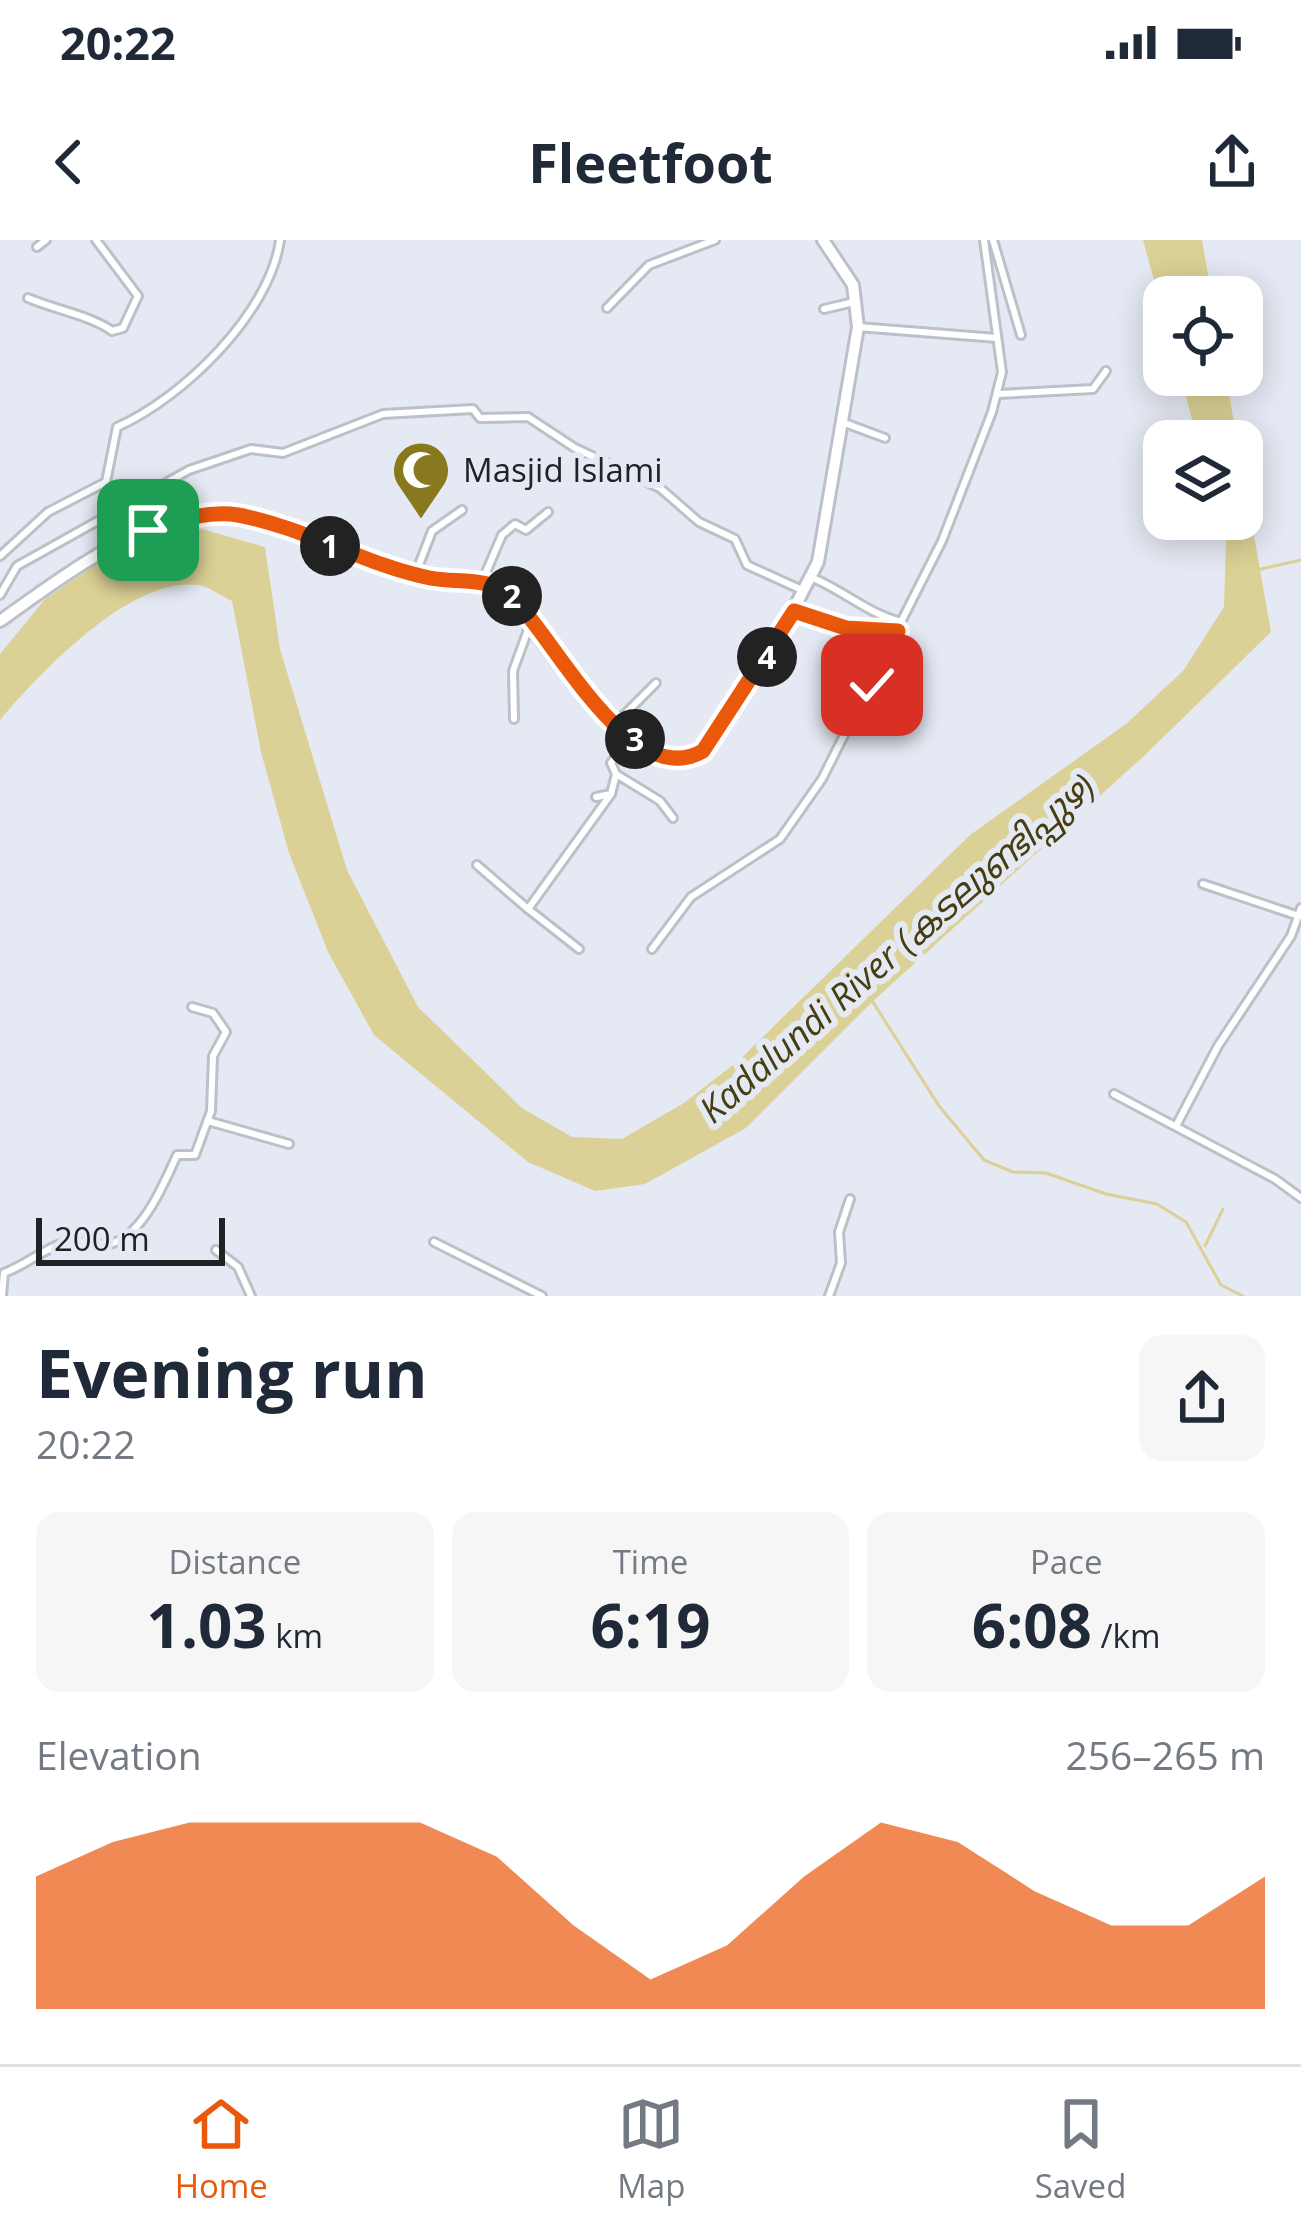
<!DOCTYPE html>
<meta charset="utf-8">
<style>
:root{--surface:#fff;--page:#f6f6f7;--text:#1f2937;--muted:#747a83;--line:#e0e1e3;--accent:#ea580c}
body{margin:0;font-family:"Open Sans","Noto Sans Malayalam",sans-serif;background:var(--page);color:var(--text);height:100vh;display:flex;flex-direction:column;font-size:45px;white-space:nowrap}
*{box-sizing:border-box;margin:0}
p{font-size:39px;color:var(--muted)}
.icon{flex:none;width:66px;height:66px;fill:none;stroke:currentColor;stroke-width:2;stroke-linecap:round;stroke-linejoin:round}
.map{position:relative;height:1056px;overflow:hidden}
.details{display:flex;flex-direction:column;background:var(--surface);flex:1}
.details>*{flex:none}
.fabs{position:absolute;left:1143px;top:36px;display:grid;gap:24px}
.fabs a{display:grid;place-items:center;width:120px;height:120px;border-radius:24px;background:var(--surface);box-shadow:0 6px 30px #0003;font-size:60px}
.scale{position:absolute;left:36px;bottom:30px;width:189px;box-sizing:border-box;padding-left:12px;border:6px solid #212225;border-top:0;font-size:33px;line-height:42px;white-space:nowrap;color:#212225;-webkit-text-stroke:9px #e5e9f3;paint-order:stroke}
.pin{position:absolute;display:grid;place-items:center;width:102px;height:102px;color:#fff;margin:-51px;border-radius:24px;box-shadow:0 6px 18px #0006}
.km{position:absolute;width:60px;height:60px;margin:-30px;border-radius:50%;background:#222;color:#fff;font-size:33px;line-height:60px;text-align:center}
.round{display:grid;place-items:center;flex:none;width:126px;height:126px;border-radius:24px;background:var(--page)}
.head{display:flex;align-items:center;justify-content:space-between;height:204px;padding:0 36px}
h1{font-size:66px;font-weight:700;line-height:90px}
.stats{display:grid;grid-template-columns:repeat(3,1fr);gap:18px;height:204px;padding:12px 36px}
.stats div{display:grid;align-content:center;border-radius:24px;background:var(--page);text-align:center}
.stats b{font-size:60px;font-weight:700}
.stats small{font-size:33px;font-weight:400}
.stats p{font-size:33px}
.chart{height:336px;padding:24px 36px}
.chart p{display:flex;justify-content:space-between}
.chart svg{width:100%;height:216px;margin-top:12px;fill:var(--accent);opacity:.7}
.status{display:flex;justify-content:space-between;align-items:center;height:84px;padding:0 60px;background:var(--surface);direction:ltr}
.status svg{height:33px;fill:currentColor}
header{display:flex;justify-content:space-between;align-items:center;height:156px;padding:0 36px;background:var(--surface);font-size:54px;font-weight:700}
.tab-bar{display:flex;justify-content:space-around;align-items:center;height:168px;border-top:3px solid var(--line);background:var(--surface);font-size:33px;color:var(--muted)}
.tab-bar a{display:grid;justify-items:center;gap:6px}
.tab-bar .current{color:var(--accent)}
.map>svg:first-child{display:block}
.water{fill:#dbd196}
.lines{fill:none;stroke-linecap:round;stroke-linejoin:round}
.stream{stroke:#dbd196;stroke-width:3}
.street-casing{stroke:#bcc0c9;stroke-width:12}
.primary-casing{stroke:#bcc0c9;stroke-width:16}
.street{stroke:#fff;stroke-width:6}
.primary{stroke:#fff;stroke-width:10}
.route-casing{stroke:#fff;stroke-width:24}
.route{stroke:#ea580c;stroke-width:15}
.labels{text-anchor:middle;stroke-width:12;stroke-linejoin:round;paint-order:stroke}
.poi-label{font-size:33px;fill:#212225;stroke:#e5e9f3;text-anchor:start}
.water-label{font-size:36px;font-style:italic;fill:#463e10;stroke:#e5e9f3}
</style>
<div class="status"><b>20:22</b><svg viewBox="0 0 49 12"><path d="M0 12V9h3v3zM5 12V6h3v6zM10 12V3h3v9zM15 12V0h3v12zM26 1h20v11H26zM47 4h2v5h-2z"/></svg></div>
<header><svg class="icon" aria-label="back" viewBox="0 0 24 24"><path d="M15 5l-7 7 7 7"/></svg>Fleetfoot<svg class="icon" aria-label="share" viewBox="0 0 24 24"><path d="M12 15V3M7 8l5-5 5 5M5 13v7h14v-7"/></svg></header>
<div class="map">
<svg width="1301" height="1056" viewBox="0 0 1301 1056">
<rect width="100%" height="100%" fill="#e5e9f3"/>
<g class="water">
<polygon points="1143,0 1202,0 1212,57 1164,57 1164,77"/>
<polygon points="1180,135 1226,135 1237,201 1198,201"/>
<path d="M 1242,227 L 1271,392 L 1145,515 L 873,761 L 746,888 L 645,944 L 595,951 L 528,922 L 374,795 L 328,712 L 289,613 L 261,512 L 232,361 C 223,357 208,346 198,345 C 130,336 39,434 0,480 L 0,414 L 45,359 L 102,320 L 202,289 L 265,307 L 280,409 L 347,630 L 418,767 L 522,868 L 572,897 L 622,899 L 684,863 L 737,822 L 970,595 L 1126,484 L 1183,431 L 1224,367 L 1226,301 L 1220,279 L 1242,279 Z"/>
</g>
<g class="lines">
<g class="stream">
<polyline points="1257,330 1301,320"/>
<polyline points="871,759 939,866 984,920 1013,932 1046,933 1106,954 1157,964 1186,982 1221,1045 1243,1056"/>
<polyline points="1205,1006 1223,969"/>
</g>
<defs>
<g id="street">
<polyline points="993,0 1021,95"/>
<polyline points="37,7 46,0"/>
<path d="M 28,58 C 53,69 92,76 112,91 L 123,88 L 138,56 L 96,0"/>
<polyline points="607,68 649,25 715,0"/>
<polyline points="824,69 854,62"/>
<polyline points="858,87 997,98"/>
<polyline points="999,154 1093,149 1106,131"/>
<polyline points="842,182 885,198"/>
<path d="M 0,316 L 48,272 L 106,242 L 117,187 C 183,158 270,73 280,0"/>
<polyline points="417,330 432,291 462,270"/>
<polyline points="481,344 502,295 515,284 526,290 548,272"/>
<polyline points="0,355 17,326 189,230 251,209 283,213 383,174 473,169 480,178 528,177 575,208 660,248 699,282 735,299 747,325 802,350"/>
<polyline points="794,371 846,388 897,391"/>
<polyline points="901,382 942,301 992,172 1002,132 984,0"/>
<polyline points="514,479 513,431 529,387"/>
<polyline points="616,483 656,443"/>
<polyline points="616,534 660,561 673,578"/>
<polyline points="596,557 611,554 616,534 611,523 631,497"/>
<polyline points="477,625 528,669 611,554"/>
<polyline points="1203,644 1299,676"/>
<polyline points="528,669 579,709"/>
<path d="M 652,709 L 691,657 L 780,599 L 822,539 L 901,382 C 867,373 844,351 813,338"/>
<polyline points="1114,854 1275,939 1301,958"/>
<polyline points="208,881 289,904"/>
<polyline points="1176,886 1218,806 1291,696 1301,668"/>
<polyline points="434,1002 542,1056"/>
<polyline points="216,1010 238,1027 251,1056"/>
<path d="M 2,1056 L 4,1033 C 26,1025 42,1010 63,1003 C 78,998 94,1007 110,1004 C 143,996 164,943 177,915 L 195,915 L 211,871 L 213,816 L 226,792 L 213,773 L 192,767"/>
<polyline points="829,1056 841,1023 839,992 850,959"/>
</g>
<path id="primary" d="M 0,381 C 61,338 160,260 239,275 C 289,285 339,310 387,325 C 427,337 476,336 511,356 C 541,403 640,547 703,511 L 776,403 L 818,322 L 858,87 L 853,45 L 823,0"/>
</defs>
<use href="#street" class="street-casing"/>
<use href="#primary" class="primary-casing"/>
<use href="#street" class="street"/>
<use href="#primary" class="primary"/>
</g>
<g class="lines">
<defs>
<path id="route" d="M 148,290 C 177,281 207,270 238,275 C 304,287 365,325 430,338 C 455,343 491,337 510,355 C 552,393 630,554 703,511 L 794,371 L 846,388 L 898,391 L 872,445"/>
</defs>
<use href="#route" class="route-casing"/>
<use href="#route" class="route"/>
</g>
<defs>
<symbol id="mosque-pin" viewBox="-11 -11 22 30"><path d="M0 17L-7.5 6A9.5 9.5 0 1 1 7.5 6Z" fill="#88791e" stroke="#e5e9f3"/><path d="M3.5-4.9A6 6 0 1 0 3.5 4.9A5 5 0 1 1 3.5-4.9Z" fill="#fff"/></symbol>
</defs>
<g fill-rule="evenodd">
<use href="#mosque-pin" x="388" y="197" width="66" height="90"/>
</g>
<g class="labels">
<g class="poi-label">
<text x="463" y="242">Masjid Islami</text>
</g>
<g class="water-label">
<text transform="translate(897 708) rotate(-41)" y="13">Kadalundi River (കടലുണ്ടിപ്പുഴ)</text>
</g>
</g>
</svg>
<div class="fabs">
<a><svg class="icon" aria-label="locate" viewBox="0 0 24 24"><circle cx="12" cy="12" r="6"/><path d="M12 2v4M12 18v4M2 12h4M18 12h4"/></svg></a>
<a><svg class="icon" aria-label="layers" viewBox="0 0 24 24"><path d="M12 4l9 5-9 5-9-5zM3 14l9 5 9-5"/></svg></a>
</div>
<div class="scale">200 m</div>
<div class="pin" style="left:148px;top:290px;background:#1e9e55"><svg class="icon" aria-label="arrive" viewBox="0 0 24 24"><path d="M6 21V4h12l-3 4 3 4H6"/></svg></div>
<div class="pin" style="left:872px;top:445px;background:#d93025"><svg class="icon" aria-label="check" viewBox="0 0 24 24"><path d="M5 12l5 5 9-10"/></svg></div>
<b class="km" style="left:330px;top:306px">1</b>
<b class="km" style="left:512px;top:356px">2</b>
<b class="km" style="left:635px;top:499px">3</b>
<b class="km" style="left:767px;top:417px">4</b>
</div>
<section class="details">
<div class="head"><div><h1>Evening run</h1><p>20:22</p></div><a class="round"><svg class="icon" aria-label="share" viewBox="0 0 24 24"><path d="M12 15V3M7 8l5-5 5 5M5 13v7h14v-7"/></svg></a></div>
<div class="stats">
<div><p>Distance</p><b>1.03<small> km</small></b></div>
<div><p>Time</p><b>6:19</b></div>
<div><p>Pace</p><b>6:08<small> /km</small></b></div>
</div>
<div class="chart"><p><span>Elevation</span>256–265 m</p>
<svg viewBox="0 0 160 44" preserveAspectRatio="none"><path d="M0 44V17L10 10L20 6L30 6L40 6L50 6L60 13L70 27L80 38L90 31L100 17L110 6L120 10L130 20L140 27L150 27L160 17V44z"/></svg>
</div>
</section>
<nav class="tab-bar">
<a class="current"><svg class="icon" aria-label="home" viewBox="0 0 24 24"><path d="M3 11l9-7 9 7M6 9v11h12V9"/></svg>Home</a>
<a><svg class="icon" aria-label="map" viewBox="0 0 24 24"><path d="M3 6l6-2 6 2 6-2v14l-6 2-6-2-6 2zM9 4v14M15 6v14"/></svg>Map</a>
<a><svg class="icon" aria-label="saved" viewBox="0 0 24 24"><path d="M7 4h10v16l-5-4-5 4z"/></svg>Saved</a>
</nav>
